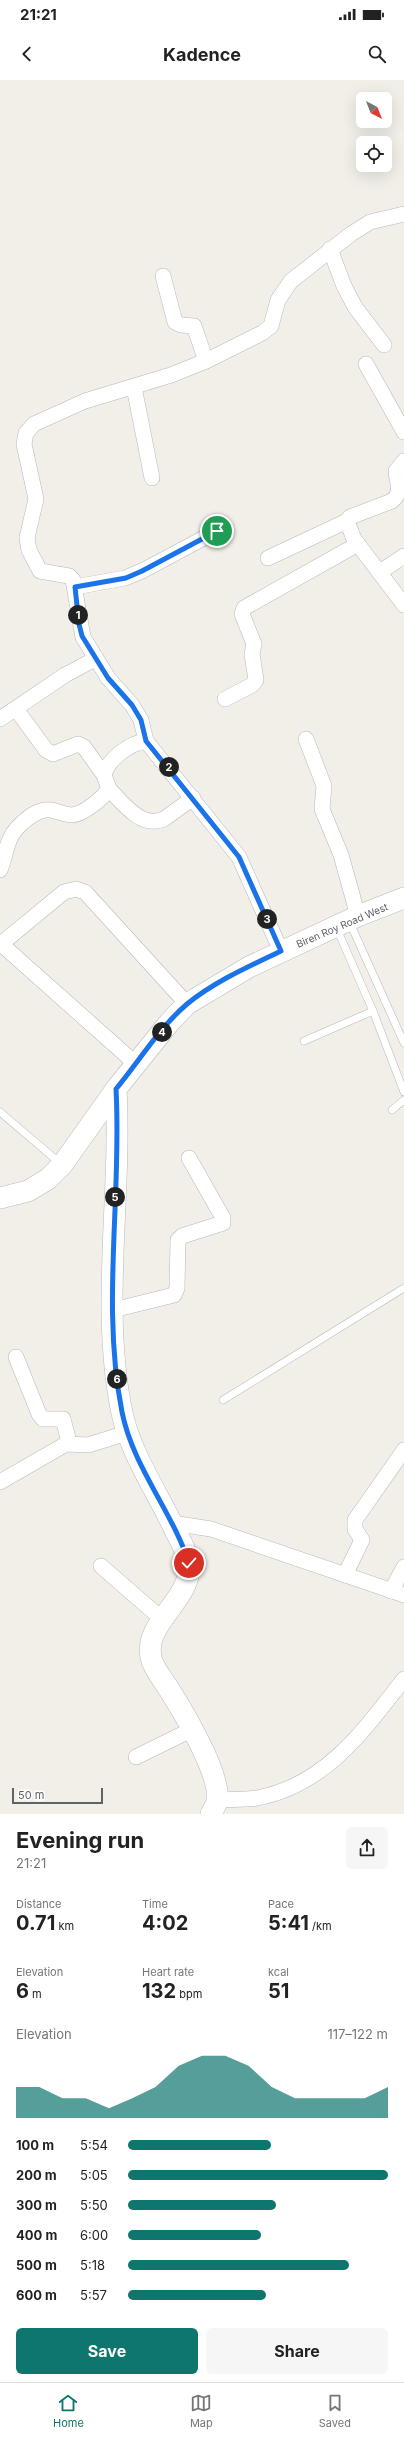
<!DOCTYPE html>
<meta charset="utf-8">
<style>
:root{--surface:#fff;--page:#f6f6f6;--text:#222;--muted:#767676;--line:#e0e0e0;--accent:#0f766e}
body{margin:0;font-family:Inter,sans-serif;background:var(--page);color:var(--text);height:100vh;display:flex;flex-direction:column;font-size:15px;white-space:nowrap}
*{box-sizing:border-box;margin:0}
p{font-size:13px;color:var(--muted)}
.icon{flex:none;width:22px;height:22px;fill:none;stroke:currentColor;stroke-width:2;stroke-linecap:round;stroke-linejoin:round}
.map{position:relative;height:1734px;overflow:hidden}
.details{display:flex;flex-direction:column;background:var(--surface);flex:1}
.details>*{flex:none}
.needle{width:26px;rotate:138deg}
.controls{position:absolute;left:356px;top:12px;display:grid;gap:8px}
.controls a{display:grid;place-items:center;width:36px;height:36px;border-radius:6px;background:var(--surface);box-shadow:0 4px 16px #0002;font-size:20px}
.scale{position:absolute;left:12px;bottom:10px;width:91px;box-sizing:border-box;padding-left:4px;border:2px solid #5f6368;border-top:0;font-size:11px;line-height:14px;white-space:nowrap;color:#5f6368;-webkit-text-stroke:3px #fff;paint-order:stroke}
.pin{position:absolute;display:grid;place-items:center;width:34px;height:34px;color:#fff;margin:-17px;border:2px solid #fff;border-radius:50%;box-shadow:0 1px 4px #0007}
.km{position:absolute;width:20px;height:20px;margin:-10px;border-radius:50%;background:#222;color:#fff;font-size:11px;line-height:20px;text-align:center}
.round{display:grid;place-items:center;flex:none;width:42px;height:42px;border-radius:6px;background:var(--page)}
.headline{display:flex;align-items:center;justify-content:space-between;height:68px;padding:0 16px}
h1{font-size:22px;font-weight:700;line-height:30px}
.metrics{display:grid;grid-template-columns:repeat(3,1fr);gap:6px;height:68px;padding:4px 16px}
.metrics div{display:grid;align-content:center}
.metrics b{font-size:20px;font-weight:700}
.metrics small{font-size:11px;font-weight:400}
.metrics p{font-size:11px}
.chart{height:112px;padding:8px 16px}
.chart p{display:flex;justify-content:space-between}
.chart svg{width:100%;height:72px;margin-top:4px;fill:var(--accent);opacity:.7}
.button{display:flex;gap:8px;margin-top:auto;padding:8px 16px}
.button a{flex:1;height:46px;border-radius:6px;background:var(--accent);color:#fff;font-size:16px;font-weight:700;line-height:46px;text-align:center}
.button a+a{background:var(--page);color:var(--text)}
ul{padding:0 16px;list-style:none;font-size:13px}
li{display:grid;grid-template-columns:64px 48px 1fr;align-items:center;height:30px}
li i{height:10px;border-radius:5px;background:var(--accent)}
.status{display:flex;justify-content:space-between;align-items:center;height:28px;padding:0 20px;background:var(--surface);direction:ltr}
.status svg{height:11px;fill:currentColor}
header{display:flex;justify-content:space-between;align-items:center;height:52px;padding:0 16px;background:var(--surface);font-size:18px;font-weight:700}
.menu{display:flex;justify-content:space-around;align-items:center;height:56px;border-top:1px solid var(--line);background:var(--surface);font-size:11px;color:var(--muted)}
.menu a{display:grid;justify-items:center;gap:2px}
.menu .on{color:var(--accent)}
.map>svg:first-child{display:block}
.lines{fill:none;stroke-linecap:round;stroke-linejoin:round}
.lane-casing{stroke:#b5b8bc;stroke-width:8}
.street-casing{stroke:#b5b8bc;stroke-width:16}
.secondary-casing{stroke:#b6babf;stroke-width:22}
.lane{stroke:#fff;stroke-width:7}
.street{stroke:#fff;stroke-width:15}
.secondary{stroke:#fff;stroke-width:21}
.route-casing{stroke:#fff;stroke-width:8}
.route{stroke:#1a73e8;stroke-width:5}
.labels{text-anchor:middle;stroke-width:4;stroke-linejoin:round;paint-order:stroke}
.street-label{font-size:10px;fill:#5f6368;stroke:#fff}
</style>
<div class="status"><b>21:21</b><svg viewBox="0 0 49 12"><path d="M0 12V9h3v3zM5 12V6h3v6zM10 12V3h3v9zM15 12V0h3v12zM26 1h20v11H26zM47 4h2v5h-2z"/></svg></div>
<header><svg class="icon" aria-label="back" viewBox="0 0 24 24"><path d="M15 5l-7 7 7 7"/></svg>Kadence<svg class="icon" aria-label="search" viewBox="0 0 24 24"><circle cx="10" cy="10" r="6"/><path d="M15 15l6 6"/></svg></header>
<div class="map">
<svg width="404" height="1734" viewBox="0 0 404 1734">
<rect width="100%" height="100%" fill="#f1efe8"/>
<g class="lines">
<defs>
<g id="lane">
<polyline points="350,843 404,963"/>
<polyline points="337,849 373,931 404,1012"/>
<polyline points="304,961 373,931"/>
<polyline points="392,1030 404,1020"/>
<polyline points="0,1032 61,1084"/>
<polyline points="223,1320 404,1208"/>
</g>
<g id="street">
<polyline points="330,169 344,206 355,227 384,265"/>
<polyline points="163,196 175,242 181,245 194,246 206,281"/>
<polyline points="366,284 404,352"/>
<polyline points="134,307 152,398"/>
<path d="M 404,381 L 396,391 C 397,403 403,412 392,421 L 350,437 L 347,441 L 354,459 L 404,525"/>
<polyline points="268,478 347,441"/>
<polyline points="380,492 404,476"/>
<polyline points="75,507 125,498 142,491 217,451"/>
<polyline points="225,619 252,605 256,600 252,574 254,564 242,534 244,528 358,464"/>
<polyline points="16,629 46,670 53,674 78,664 84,667 104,695"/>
<polyline points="0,639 65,595 95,579"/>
<polyline points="306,659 324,706 322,729 341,775 358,836"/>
<polyline points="146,661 141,640 132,625 108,598 83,557 73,500 69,496 40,491 29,470 27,458 36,419 24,364 26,353 34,344 85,321 171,295 206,281 262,253 271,246 278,220 291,201 351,154 370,142 404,134"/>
<path d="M 109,709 C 123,723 141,749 164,739 L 193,718"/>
<path d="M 0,790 C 6,776 6,760 17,748 C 26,739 38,728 51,730 C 58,731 65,735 72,735 C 84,734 103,718 109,709 L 104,695 C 108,679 130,663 146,661 L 239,777 L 281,871"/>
<polyline points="0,863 136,984"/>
<polyline points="1,864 64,812 76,809 85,812 187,924"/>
<polyline points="113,1230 174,1215 177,1208 178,1160 182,1156 223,1143 223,1138 189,1078"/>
<polyline points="16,1277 39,1334 43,1339 63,1339 69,1362"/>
<polyline points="0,1402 66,1364 88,1365 127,1353"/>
<polyline points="172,1443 211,1449 404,1515"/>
<polyline points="101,1486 163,1540"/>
<polyline points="345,1495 362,1460 355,1449 355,1440 404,1370"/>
<polyline points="391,1511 404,1487"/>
<polyline points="136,1677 193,1649"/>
<path d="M 217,1720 C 230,1719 244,1720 257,1718 C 326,1705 364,1650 404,1599"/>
</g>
<g id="secondary">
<path d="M 116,1009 C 122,1116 100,1227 122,1333 C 131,1374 156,1410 174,1448 C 179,1459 188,1472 189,1484 C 192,1521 140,1544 152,1581 C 156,1592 165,1602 170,1611 C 184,1633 221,1695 217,1720 C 217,1724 213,1730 211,1734"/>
<polyline points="0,1118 28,1111 48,1099 62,1085 116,1009 169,943 187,924 249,887 358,836 404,818"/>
</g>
</defs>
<use href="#lane" class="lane-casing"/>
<use href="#street" class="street-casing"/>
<use href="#secondary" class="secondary-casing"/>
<use href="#lane" class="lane"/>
<use href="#street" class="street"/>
<use href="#secondary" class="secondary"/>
</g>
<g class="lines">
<defs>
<path id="route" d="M 189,1483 C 172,1431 133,1387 122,1332 C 101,1226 122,1116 116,1009 C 139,981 160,947 187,924 C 215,901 250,886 281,871 L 239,777 L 146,661 L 141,640 L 132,625 L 108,598 L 82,556 L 79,544 L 75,507 L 126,498 L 142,491 L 217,451"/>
</defs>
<use href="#route" class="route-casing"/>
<use href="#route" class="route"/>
</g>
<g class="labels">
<g class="street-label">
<text transform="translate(342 845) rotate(-23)" y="4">Biren Roy Road West</text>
</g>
</g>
</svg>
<div class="controls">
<a><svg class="needle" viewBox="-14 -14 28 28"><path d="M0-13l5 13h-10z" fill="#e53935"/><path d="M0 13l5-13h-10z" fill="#767676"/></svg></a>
<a><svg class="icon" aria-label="locate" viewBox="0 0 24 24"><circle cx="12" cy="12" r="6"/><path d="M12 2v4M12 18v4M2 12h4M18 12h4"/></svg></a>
</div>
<div class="scale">50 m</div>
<div class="pin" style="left:217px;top:451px;background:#1e9e55"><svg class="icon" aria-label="arrive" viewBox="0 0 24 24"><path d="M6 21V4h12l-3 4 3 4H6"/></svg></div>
<div class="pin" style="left:189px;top:1483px;background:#d93025"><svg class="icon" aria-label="check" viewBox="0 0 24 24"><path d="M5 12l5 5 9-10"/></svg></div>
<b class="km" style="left:78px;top:535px">1</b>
<b class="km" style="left:169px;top:687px">2</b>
<b class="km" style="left:267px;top:839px">3</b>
<b class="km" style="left:162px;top:952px">4</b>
<b class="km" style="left:115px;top:1117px">5</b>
<b class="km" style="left:117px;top:1299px">6</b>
</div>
<section class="details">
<div class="headline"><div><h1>Evening run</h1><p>21:21</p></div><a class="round"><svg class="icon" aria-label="share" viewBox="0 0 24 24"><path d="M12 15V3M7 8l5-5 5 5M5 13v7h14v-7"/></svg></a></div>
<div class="metrics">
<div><p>Distance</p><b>0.71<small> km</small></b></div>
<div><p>Time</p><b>4:02</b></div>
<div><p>Pace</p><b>5:41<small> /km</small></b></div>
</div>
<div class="metrics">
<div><p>Elevation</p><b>6<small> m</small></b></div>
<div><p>Heart rate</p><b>132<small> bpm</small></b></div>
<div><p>kcal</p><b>51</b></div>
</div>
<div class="chart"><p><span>Elevation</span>117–122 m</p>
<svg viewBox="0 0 160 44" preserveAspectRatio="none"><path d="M0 44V25L10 25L20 32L30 32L40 38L50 32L60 25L70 12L80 6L90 6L100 12L110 25L120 32L130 32L140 32L150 32L160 25V44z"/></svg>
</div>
<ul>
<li><b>100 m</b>5:54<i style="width:55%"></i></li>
<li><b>200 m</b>5:05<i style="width:100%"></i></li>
<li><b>300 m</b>5:50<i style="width:57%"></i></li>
<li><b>400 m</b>6:00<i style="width:51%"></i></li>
<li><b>500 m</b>5:18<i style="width:85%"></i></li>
<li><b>600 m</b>5:57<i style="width:53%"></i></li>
</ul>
<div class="button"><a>Save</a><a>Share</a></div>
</section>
<nav class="menu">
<a class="on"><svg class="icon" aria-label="home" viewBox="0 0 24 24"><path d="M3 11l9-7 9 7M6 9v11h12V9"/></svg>Home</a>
<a><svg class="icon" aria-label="map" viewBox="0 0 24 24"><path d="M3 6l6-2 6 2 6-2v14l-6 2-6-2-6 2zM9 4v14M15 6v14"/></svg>Map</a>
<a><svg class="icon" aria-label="saved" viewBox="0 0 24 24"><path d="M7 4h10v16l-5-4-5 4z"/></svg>Saved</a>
</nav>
